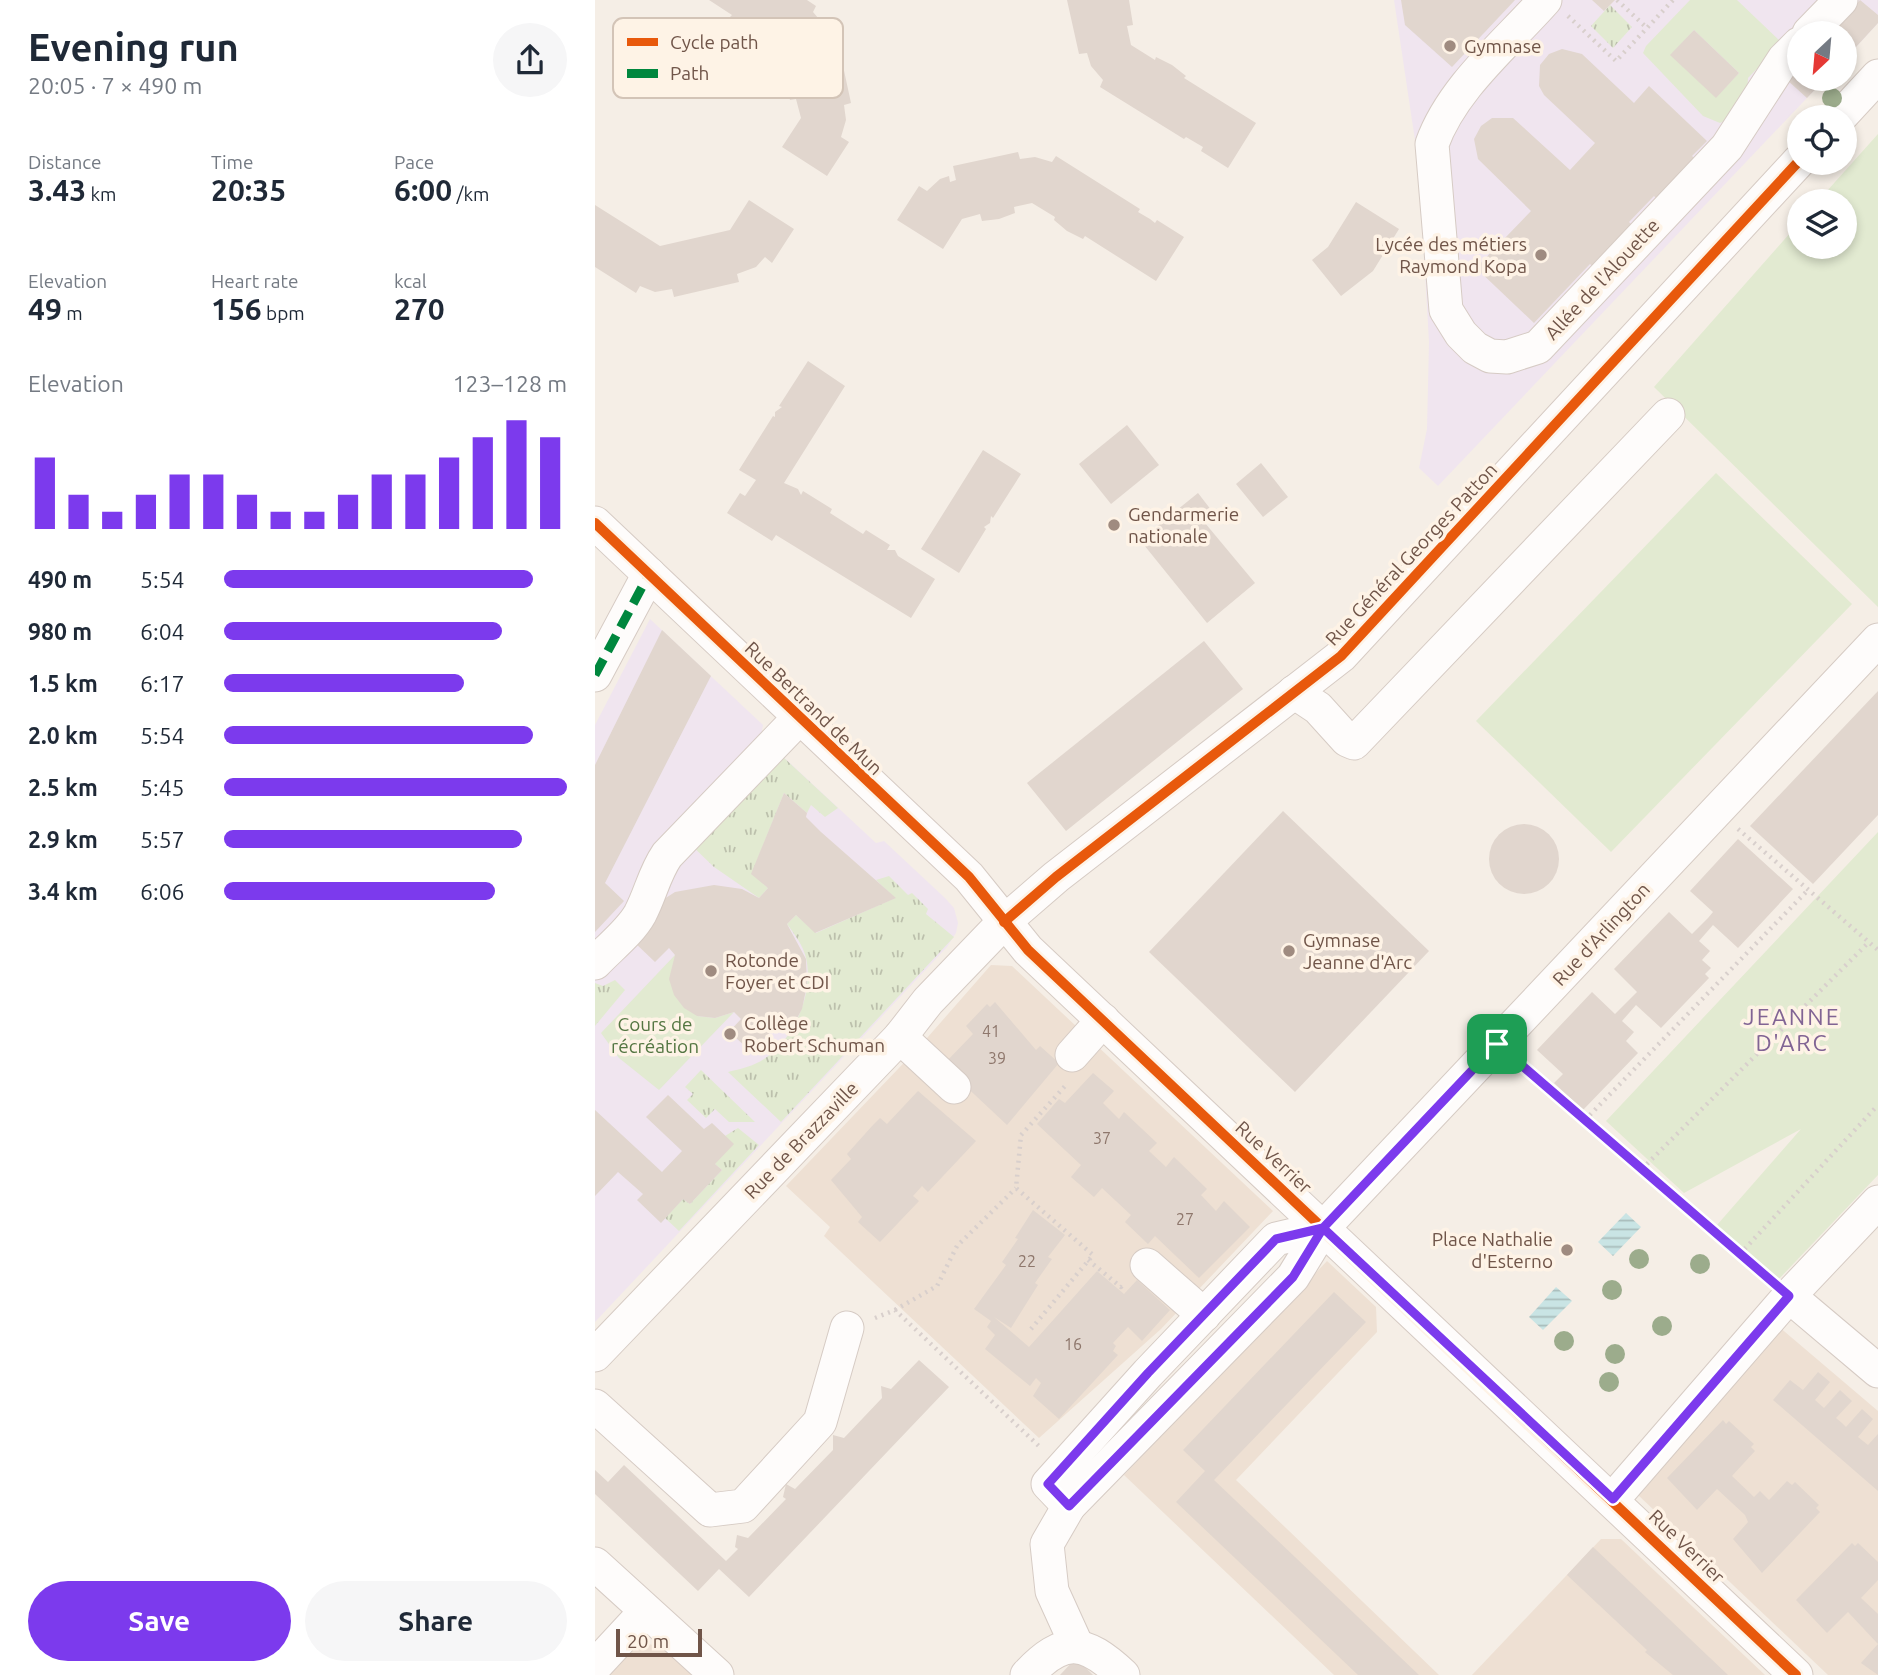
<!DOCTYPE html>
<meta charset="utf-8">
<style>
:root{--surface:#fff;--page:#f6f6f7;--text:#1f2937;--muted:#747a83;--accent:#7c3aed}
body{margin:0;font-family:Ubuntu,sans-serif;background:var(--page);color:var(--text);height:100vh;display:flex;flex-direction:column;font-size:26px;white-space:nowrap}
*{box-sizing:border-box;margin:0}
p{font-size:23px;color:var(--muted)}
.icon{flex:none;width:38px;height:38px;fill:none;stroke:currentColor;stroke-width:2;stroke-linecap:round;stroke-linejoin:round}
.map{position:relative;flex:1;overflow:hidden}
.details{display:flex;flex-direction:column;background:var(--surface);width:595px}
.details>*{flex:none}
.needle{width:46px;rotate:206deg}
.fabs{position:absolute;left:1192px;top:21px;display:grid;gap:14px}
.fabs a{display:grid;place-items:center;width:70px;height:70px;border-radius:50%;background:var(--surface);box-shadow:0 4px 10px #0003;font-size:35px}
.scale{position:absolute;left:21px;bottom:18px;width:86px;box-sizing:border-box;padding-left:7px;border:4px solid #705549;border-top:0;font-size:19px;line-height:24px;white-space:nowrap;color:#705549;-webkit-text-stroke:5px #fef3e6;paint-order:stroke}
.pin{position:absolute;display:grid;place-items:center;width:60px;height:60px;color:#fff;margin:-30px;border-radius:14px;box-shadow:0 4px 10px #0006}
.round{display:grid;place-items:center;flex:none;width:74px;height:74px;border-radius:37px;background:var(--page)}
.headline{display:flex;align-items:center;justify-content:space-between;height:119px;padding:0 28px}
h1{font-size:38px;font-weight:600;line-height:52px}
.metrics{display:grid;grid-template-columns:repeat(3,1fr);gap:10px;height:119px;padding:7px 28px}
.metrics div{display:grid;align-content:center}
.metrics b{font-size:30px;font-weight:600}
.metrics small{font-size:19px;font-weight:400}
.metrics p{font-size:19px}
.chart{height:196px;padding:14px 28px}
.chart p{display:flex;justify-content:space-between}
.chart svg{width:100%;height:126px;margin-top:7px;stroke:var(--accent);stroke-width:6}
.button{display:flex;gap:14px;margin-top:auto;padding:14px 28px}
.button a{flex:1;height:80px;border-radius:42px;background:var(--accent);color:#fff;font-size:28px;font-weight:600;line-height:80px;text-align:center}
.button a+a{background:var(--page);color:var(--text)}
ul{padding:0 28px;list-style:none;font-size:23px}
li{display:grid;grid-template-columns:112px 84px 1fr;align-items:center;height:52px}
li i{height:18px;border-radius:9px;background:var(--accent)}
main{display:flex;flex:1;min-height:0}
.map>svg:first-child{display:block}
.residential{fill:#eee0d3}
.education{fill:#f0e5ef}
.grass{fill:url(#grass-tufts)}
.green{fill:#e2ead1;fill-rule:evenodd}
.water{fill:url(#water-rules)}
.building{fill:#e1d6ce}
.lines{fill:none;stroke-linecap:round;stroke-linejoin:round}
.minor-casing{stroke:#d6cbc4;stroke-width:35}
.path{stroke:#d8cfcc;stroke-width:4.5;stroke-dasharray:2 5;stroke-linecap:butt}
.minor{stroke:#fefcfb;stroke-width:33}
.quiet{stroke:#00873e;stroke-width:9;stroke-dasharray:18 9;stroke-linecap:butt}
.cycleway-casing{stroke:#fef3e6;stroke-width:15}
.cycleway{stroke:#e8590c;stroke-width:10}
.tree{fill:#9cac8c}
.route-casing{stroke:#fff;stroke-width:14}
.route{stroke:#7c3aed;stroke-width:9}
.poi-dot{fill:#9f8b80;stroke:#fef3e6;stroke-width:2.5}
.labels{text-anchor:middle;stroke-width:7;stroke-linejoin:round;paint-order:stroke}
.number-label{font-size:16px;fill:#8e776c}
.poi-label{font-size:19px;fill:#705549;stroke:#fef3e6;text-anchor:start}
.street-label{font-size:19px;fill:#705549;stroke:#fef3e6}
.park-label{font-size:19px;fill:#547642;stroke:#fef3e6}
.quarter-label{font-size:23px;letter-spacing:2px;fill:#816494;stroke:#fef3e6}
.key{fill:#fef3e6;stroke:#d3c4b7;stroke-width:2}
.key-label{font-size:19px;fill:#705549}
</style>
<main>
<section class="details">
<div class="headline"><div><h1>Evening run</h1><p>20:05 · 7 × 490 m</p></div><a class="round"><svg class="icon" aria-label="share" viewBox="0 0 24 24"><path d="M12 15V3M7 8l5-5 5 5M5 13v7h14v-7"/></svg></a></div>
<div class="metrics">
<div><p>Distance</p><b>3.43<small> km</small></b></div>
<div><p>Time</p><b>20:35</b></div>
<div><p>Pace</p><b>6:00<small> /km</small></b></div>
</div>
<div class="metrics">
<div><p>Elevation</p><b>49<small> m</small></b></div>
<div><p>Heart rate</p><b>156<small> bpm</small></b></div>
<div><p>kcal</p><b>270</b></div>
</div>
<div class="chart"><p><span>Elevation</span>123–128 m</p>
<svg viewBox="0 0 160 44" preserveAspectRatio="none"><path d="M5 44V19M15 44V32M25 44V38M35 44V32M45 44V25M55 44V25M65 44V32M75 44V38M85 44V38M95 44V32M105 44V25M115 44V25M125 44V19M135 44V12M145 44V6M155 44V12"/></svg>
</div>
<ul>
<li><b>490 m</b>5:54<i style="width:90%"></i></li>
<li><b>980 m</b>6:04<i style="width:81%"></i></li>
<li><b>1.5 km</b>6:17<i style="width:70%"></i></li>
<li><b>2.0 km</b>5:54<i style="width:90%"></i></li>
<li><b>2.5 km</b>5:45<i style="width:100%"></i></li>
<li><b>2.9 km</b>5:57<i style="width:87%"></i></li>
<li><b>3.4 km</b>6:06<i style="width:79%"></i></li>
</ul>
<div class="button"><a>Save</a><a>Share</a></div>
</section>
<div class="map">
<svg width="1283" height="1675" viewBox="0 0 1283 1675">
<defs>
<pattern id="grass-tufts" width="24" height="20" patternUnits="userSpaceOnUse" patternTransform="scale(1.75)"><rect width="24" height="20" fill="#e2ead1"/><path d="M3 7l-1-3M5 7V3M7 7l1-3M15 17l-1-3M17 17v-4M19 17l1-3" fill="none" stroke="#bcc0ac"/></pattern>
<pattern id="water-rules" width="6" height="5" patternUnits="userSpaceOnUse" patternTransform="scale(1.75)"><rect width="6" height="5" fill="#c9e4e4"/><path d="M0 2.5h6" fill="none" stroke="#a8bcbb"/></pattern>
</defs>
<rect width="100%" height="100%" fill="#f5eee6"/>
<g class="residential">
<polygon points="396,965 417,966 678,1211 566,1329 444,1438 229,1236 235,1227 191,1186 325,1046"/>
<polygon points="732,1261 781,1307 782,1332 641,1480 844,1675 739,1675 529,1475"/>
<polygon points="1183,1326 1283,1411 1283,1675 1233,1675 1042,1494"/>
<polygon points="1006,1539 1026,1539 1170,1675 877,1675"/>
<polygon points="53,1644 65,1646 103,1675 8,1675 25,1657"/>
</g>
<g class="education">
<polygon points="799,0 1283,0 1283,23 1250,59 1250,33 1204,33 1204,79 1230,79 843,486 824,468 832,429 834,342 824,167"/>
<polygon points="55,619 168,725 166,736 281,843 289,841 350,898 359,908 363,923 361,933 352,947 0,1322 0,725"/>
</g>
<g class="grass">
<polygon points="1015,5 1037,27 1018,48 996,26"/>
<polygon points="187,756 243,808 230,817 216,805 212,813 189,793 157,873 173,888 164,898 119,867 94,843"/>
<path d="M 294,876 L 313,895 L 317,893 L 333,909 L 331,914 L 359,937 L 186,1122 L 133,1072 C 145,1069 159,1066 169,1059 C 199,1040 219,993 211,958 C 208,945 200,935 192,924 L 201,915 L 221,933 L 300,898 L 281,880 Z"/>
<polygon points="20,980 30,990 0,1026 0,983 8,986"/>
<polygon points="106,1070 160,1122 134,1122 120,1109 111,1118 92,1100 98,1094 90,1087"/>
<polygon points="143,1128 164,1145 84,1231 70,1218 88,1199 95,1204 127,1170 120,1164 130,1136"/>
</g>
<g class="green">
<path d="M 1095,0 L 1142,0 L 1187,43 L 1153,78 L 1152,95 L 1134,119 L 1125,123 L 1108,116 L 1048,53 L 1051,46 ZM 1099,30 L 1144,73 L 1121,97 L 1076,55 Z"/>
<polygon points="1283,134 1283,607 1059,387 1204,223 1204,247 1250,247 1250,201 1223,201"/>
<polygon points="1121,473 1257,604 1016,852 881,721"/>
<polygon points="1283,832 1283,1175 1182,1281 1122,1225 1206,1129 1089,1193 1011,1121"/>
<polygon points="80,955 102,1016 120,1018 139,1012 64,1090 24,1058 6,1033"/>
</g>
<g class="water">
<polygon points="1031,1213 1046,1227 1018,1256 1003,1242"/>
<polygon points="961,1287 977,1301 948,1330 934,1317"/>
</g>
<g class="building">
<polygon points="114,0 212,0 221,6 218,12 229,25 234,40 242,38 256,103 249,105 251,120 246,137 254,142 232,176 187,147 206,118 201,99 195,100 190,84 187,67 194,66 190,47 166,33 164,36 149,28 135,17 137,15"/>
<polygon points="472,0 534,0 538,25 532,26 536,45 560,60 561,57 577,65 591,76 589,78 661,123 633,168 606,151 608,147 591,137 589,139 505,87 508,80 496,66 492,53 484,54"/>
<polygon points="806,0 920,0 857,67 810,25"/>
<polygon points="997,0 1020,0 1009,11"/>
<polygon points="1265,0 1283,15 1283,23 1250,59 1250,33 1234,33"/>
<polygon points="1099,30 1144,73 1121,98 1075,55"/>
<polygon points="967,49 987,54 1039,103 1054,86 1112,141 1097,156 1105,163 1067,204 1059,196 1034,222 1042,230 1003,271 995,264 939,323 881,268 936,211 883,159 879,139 886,126 897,118 918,118 975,170 1000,143 949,95 944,86 945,65 954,54"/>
<polygon points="1204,65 1204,79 1230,79 1212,98 1191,79"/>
<polygon points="423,152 425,159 440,157 457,162 461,156 545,209 543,212 555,219 560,223 562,220 589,237 561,281 490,236 488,239 472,231 459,220 460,217 437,203 419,207 420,213 404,219 387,221 385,214 367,219 348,249 302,220 324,186 332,191 345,179 354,176 355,182 361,180 358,166"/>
<polygon points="154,200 199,229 177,263 170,257 161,267 142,274 144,282 79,297 77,289 60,292 45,286 41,293 0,267 0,205 65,246 135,230"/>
<polygon points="761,202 804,229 778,271 746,296 717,260 733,247"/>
<polygon points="213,361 250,386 189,483 203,489 206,495 208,491 237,509 235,513 268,534 271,530 295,545 292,550 300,550 303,556 340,579 316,618 181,535 177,541 132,513 145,493 150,496 161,480 144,470 178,416 180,417 180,412 187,407 184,406"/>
<polygon points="532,425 564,465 516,504 484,464"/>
<polygon points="388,450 426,474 398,518 396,516 395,523 389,527 391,529 364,573 326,549"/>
<polygon points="666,463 693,497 668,517 641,484"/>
<polygon points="603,493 620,515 610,523 660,583 612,623 545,540"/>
<polygon points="67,630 116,676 10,883 29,901 0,932 0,765"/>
<polygon points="609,641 648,689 471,831 432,783"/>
<polygon points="1283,691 1283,815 1218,884 1155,826"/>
<polygon points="189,793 212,813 211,817 226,832 301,898 220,933 201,915 192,924 211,959 212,985 207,1009 193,1035 182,1025 157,1052 134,1032 146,1019 139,1012 120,1018 102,1016 89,1008 79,995 74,979 80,955 74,948 60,962 38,941 66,901 80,892 119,885 147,889 164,898 173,888 156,874"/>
<polygon points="688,811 834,951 700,1092 554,952"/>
<circle cx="929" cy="859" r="35"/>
<polygon points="1143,839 1198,889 1143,948 1118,925 1104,941 1115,951 1107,960 1116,968 1110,974 1114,978 1066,1028 1041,1005 1027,1021 1039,1032 1031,1041 1043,1053 988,1110 959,1083 968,1074 942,1050 997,992 1020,1014 1042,992 1019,969 1074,912 1097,934 1113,918 1118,912 1095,891"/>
<polygon points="400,1002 441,1050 445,1046 464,1063 412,1125 348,1065 378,1034 371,1026 392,1004 395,1007"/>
<polygon points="498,1073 519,1091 508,1103 524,1119 529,1112 562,1143 554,1151 571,1167 579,1157 612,1189 606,1195 621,1211 629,1201 655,1227 604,1278 560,1236 553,1244 530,1222 536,1215 507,1188 499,1197 476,1177 486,1165 442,1124 464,1099 470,1103"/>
<polygon points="945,1074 958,1084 955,1087 942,1077"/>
<polygon points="323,1091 381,1141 333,1192 327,1186 318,1196 324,1201 285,1242 263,1222 267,1217 236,1180 256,1159 252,1154 278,1125 285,1118 292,1124"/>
<polygon points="73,1095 109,1129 117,1123 139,1144 120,1164 127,1170 95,1204 88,1199 66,1223 42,1200 48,1194 23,1172 0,1196 0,1110 67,1172 87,1151 51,1117"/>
<polygon points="438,1210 470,1235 453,1257 457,1259 440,1283 443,1285 416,1328 399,1317 434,1347 502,1271 529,1294 542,1280 575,1310 547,1341 533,1327 518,1343 521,1346 518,1351 523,1355 464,1419 438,1396 446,1383 441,1378 435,1386 390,1349 400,1335 392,1327 396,1321 379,1309 411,1265 407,1262 423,1239 420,1238"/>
<polygon points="739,1292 771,1322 619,1480 824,1675 763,1675 581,1502 610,1471 588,1450"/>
<polygon points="324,1360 354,1387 154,1597 124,1569 103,1591 0,1494 0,1470 13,1482 29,1465 131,1561 143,1549 140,1547 142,1535 153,1538 191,1499 188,1497 191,1484 200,1489 238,1450 238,1435 249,1438 287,1398 286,1386 296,1389"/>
<polygon points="1223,1372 1235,1382 1220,1400 1229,1408 1245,1390 1257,1401 1241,1418 1247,1423 1251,1427 1267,1409 1278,1419 1263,1437 1273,1445 1283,1434 1283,1491 1178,1400 1195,1380 1208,1390"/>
<polygon points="1128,1420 1131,1424 1134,1421 1159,1444 1156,1447 1160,1451 1137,1476 1159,1497 1165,1491 1174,1500 1192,1481 1197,1485 1200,1482 1224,1505 1221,1508 1225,1512 1167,1573 1138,1539 1153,1522 1150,1515 1122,1489 1102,1510 1072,1478"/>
<polygon points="1257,1543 1260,1546 1263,1543 1283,1562 1283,1580 1266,1598 1283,1614 1283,1675 1266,1663 1283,1644 1253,1612 1232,1633 1201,1600"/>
<polygon points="998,1547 1054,1600 1133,1675 1078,1675 1050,1652 1052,1650 972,1575"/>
<polygon points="481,1658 498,1675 465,1675"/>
</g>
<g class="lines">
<defs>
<g id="minor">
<path d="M 950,0 C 911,44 857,88 837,144 L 851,310 L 866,334 L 880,348 L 895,356 L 912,357 L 943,347 L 1132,147 L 1189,59 L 1204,44"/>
<polyline points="1214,33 1246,0"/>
<polyline points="1245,117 1283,76"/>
<polyline points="0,523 374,877 433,950 1201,1675"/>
<polyline points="0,675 54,574"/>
<polyline points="699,692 723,708 752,740 759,743 1073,415"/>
<path d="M 0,963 C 14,948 35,932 45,914 C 56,893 59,874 72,855 L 204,718"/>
<polyline points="305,1037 359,1087"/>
<polyline points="477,1055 508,1020"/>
<polyline points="552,1265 609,1315"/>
<polyline points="1194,1296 1283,1371"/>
<polyline points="0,1355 305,1037 333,1001 409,922 461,877 746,656 1204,161"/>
<polyline points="0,1406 115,1510 148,1506 225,1422 252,1328"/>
<polyline points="1018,1499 1194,1296 1283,1202"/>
<polyline points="474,1506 453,1484 553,1373 681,1239 728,1228"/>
<polyline points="0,1564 122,1675"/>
<polyline points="482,1646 457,1591 452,1544 474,1506 698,1277 728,1228 1283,640"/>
<polyline points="0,1666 51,1611"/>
<path d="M 432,1675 C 469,1636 489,1639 528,1675"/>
</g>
</defs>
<use href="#minor" class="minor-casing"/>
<g class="path">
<polyline points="1022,0 1052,28 1078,0"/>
<polyline points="973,16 1021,61 1052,28"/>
<polyline points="1143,829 1283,950"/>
<polyline points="924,1062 1171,1277"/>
<polyline points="990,1120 1213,890"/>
<polyline points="1047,1169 1274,942"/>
<polyline points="1145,1254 1283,1105"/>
<polyline points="493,1260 526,1287 530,1283"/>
<polyline points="300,1310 342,1286 362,1246 421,1188"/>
<polyline points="280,1318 300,1310 446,1448"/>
<polyline points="436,1329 498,1255 421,1188 426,1135 471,1085"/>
</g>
<use href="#minor" class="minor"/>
<polyline class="quiet" points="0,675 54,574"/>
<defs>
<g id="cycleway">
<polyline points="0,523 374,877 433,950 1201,1675"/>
<polyline points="409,922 461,877 746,656 1204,161"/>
</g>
</defs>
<use href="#cycleway" class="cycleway-casing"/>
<use href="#cycleway" class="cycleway"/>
</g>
<g class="tree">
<circle cx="1237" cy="98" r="10"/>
<circle cx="1044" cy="1259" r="10"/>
<circle cx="1105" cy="1264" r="10"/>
<circle cx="1017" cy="1290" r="10"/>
<circle cx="1067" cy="1326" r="10"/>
<circle cx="969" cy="1341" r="10"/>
<circle cx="1020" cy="1354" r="10"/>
<circle cx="1014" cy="1382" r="10"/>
</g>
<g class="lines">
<defs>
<polyline id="route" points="902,1044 728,1228 681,1239 553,1373 453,1484 474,1506 698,1277 728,1228 1018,1499 1194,1296 902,1044"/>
</defs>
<use href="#route" class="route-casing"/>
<use href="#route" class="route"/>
</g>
<g class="poi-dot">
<circle cx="855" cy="46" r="7"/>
<circle cx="946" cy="255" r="7"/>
<circle cx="519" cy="525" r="7"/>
<circle cx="694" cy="951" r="7"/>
<circle cx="116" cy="971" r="7"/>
<circle cx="135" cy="1034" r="7"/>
<circle cx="972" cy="1250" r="7"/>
</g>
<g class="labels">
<g class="number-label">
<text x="396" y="1037">41</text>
<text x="402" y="1064">39</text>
<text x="507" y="1144">37</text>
<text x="590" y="1225">27</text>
<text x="432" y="1267">22</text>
<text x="478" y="1350">16</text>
</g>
<g class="poi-label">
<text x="869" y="53">Gymnase</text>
<text x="932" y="251" text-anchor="end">Lycée des métiers<tspan x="932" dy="22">Raymond Kopa</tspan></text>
<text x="533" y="521">Gendarmerie<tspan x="533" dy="22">nationale</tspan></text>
<text x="708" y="947">Gymnase<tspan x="708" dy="22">Jeanne d'Arc</tspan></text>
<text x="130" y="967">Rotonde<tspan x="130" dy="22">Foyer et CDI</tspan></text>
<text x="149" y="1030">Collège<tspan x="149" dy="22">Robert Schuman</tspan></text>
<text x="958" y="1246" text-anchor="end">Place Nathalie<tspan x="958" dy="22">d'Esterno</tspan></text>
</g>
<g class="street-label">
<text transform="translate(1007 279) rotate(-47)" y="7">Allée de l'Alouette</text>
<text transform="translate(816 554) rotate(-47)" y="7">Rue Général Georges Patton</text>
<text transform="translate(219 708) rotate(44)" y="7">Rue Bertrand de Mun</text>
<text transform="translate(1006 934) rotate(-47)" y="7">Rue d'Arlington</text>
<text transform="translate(206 1140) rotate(-46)" y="7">Rue de Brazzaville</text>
<text transform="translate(679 1157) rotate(43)" y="7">Rue Verrier</text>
<text transform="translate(1092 1546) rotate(44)" y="7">Rue Verrier</text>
</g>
<g class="park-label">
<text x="60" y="1031">Cours de<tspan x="60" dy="22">récréation</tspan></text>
</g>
<g class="quarter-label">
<text x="1197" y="1025">JEANNE<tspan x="1197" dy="26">D'ARC</tspan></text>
</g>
</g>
<rect x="18" y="18" width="230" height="80" rx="10" class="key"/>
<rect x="32" y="38" width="31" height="8" fill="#e8590c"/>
<rect x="32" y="69" width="31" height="9" fill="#00873e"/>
<g class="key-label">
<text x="75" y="49">Cycle path</text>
<text x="75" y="80">Path</text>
</g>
</svg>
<div class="fabs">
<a><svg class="needle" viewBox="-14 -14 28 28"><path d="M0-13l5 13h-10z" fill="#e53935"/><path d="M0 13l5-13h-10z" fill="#747a83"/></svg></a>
<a><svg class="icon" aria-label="locate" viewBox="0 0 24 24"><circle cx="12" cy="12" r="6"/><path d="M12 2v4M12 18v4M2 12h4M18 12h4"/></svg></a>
<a><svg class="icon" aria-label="layers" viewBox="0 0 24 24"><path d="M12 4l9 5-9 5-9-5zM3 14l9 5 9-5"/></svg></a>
</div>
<div class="scale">20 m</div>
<div class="pin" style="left:902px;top:1044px;background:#1e9e55"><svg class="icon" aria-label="arrive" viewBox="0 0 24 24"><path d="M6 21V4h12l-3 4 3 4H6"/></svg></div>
</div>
</main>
